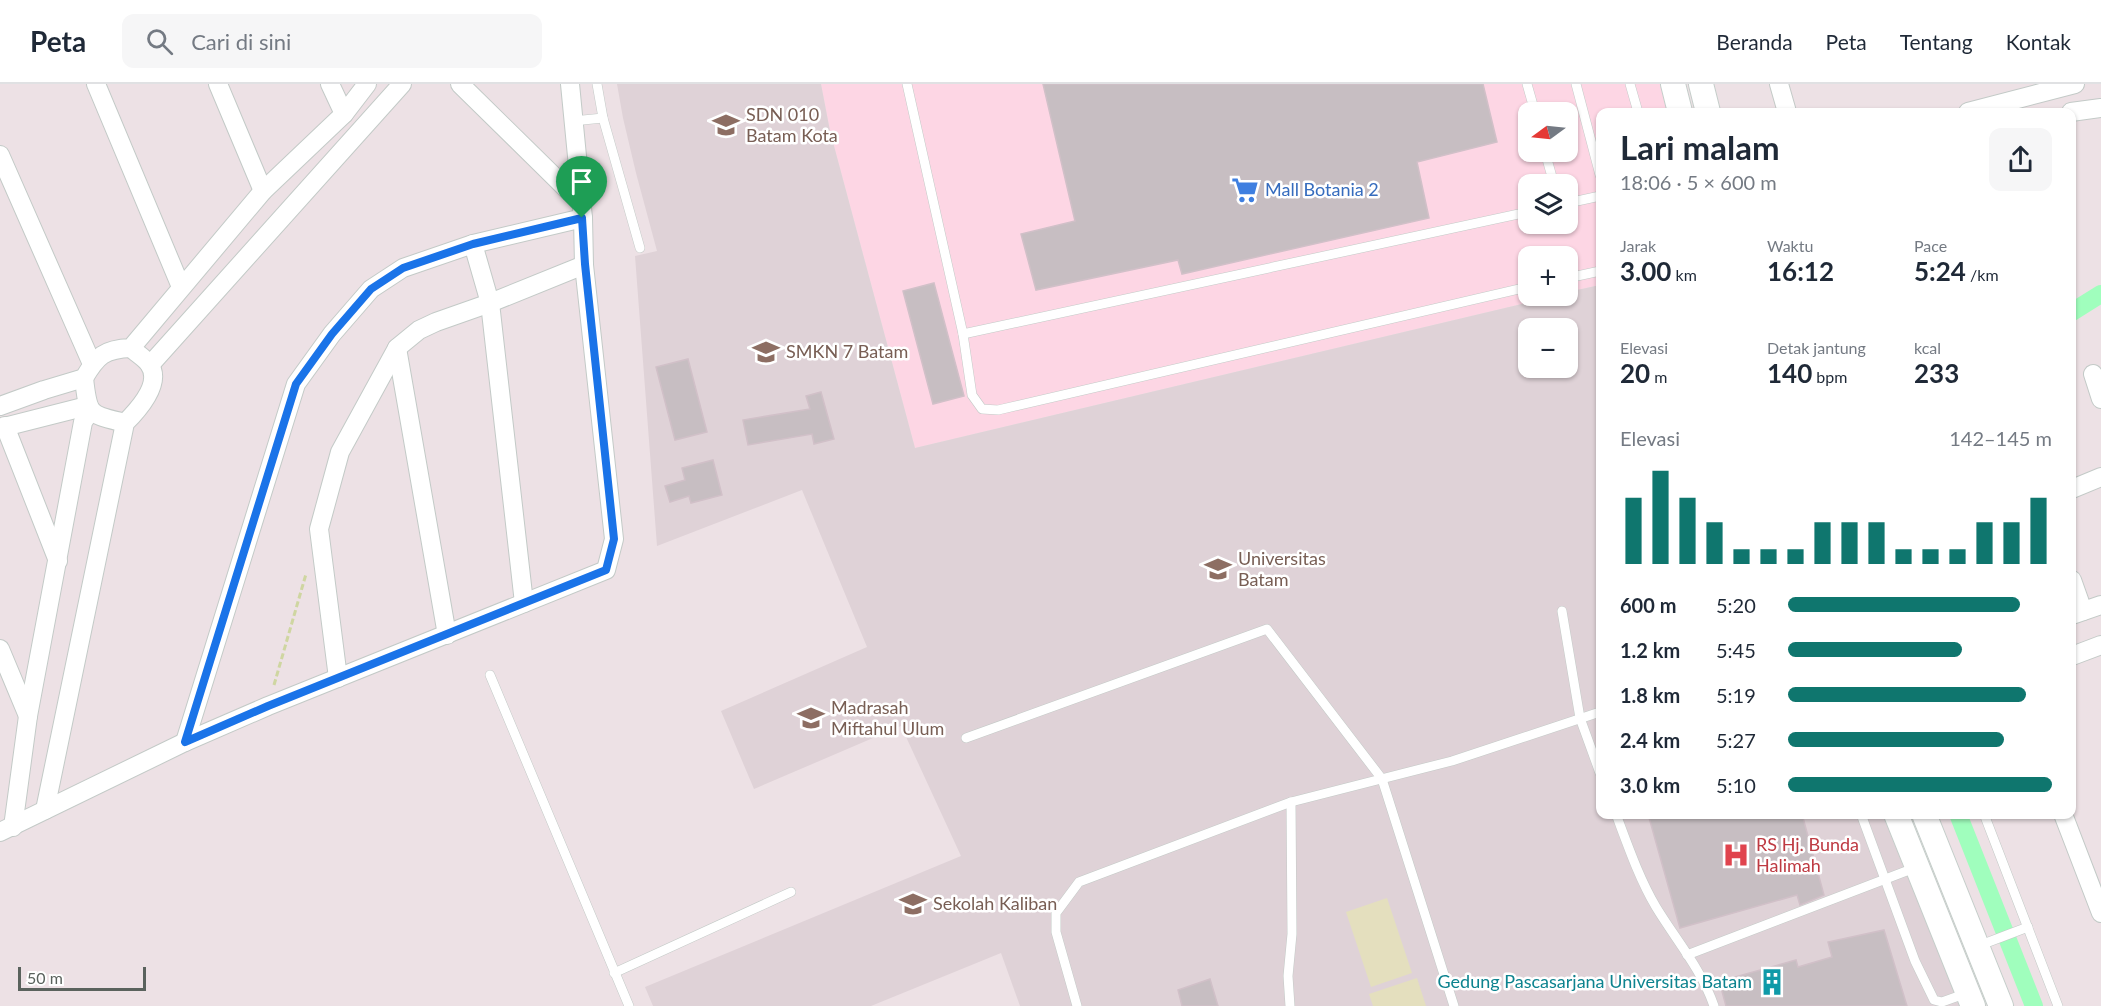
<!DOCTYPE html>
<html lang="id">
<meta charset="utf-8">
<style>
:root{--surface:#fff;--page:#f6f6f7;--text:#1f2937;--muted:#747a83;--line:#e0e1e3;--accent:#0f766e}
body{margin:0;font-family:Lato,sans-serif;background:var(--page);color:var(--text);height:100vh;display:flex;flex-direction:column;font-size:22px;white-space:nowrap}
*{box-sizing:border-box;margin:0}
p{font-size:20px;color:var(--muted)}
.icon{flex:none;width:33px;height:33px;fill:none;stroke:currentColor;stroke-width:2;stroke-linecap:round;stroke-linejoin:round}
.map{position:relative;flex:1;overflow:hidden}
.drawer{position:absolute;left:1596px;top:24px;width:480px;height:711px;display:flex;flex-direction:column;background:var(--surface);border-radius:12px;box-shadow:0 2px 4px #0004}
.drawer>*{flex:none}
.needle{width:39px;rotate:255deg}
.fabs{position:absolute;left:1518px;top:18px;display:grid;gap:12px}
.fabs a{display:grid;place-items:center;width:60px;height:60px;border-radius:12px;background:var(--surface);box-shadow:0 2px 4px #0004;font-size:30px}
.scale{position:absolute;left:18px;bottom:15px;width:128px;box-sizing:border-box;padding-left:6px;border:3px solid #5a625d;border-top:0;font-size:16px;line-height:21px;white-space:nowrap;color:#5a625d;-webkit-text-stroke:4px #fff;paint-order:stroke}
.pin{position:absolute;display:grid;place-items:center;width:51px;height:51px;color:#fff;margin:-62px -26px;border-radius:50% 50% 50% 0;rotate:-45deg;box-shadow:0 0 6px #0007}
.pin .icon{rotate:45deg}
.round{display:grid;place-items:center;flex:none;width:63px;height:63px;border-radius:12px;background:var(--page)}
.summary{display:flex;align-items:center;justify-content:space-between;height:102px;padding:0 24px}
h1{font-size:33px;font-weight:700;line-height:45px}
.figures{display:grid;grid-template-columns:repeat(3,1fr);gap:9px;height:102px;padding:6px 24px}
.figures div{display:grid;align-content:center}
.figures b{font-size:26px;font-weight:700}
.figures small{font-size:16px;font-weight:400}
.figures p{font-size:16px}
.chart{height:168px;padding:12px 24px}
.chart p{display:flex;justify-content:space-between}
.chart svg{width:100%;height:108px;margin-top:6px;stroke:var(--accent);stroke-width:6}
ul{padding:0 24px;list-style:none;font-size:20px}
li{display:grid;grid-template-columns:96px 72px 1fr;align-items:center;height:45px}
li i{height:15px;border-radius:8px;background:var(--accent)}
header{display:flex;align-items:center;gap:36px;box-sizing:border-box;height:84px;padding:0 30px;background:var(--surface);border-bottom:2px solid var(--line)}
header strong{font-size:28px}
nav{display:flex;gap:33px;margin-inline-start:auto;font-size:21px}
.search{width:420px;height:54px;background:var(--page);display:flex;align-items:center;gap:15px;box-sizing:border-box;padding:0 21px;border-radius:12px;color:var(--muted);font-size:22px}
.map>svg:first-child{display:block}
.commercial{fill:#fdd6e4;fill-rule:evenodd}
.education{fill:#dfd2d7;fill-rule:evenodd}
.green{fill:#e4dfbe}
.lines{fill:none;stroke-linecap:round;stroke-linejoin:round}
.canal{stroke:#a0febd;stroke-width:18}
.building{fill:#c7bec2;stroke:#d1c0c8;stroke-width:1.5}
.service-casing{stroke:#c3cac7;stroke-width:10}
.minor-casing{stroke:#c3cac7;stroke-width:20}
.secondary-casing{stroke:#c5ceca;stroke-width:26}
.path{stroke:#cfd6a1;stroke-width:3;stroke-dasharray:6 3;stroke-linecap:butt}
.service{stroke:#fff;stroke-width:9}
.minor{stroke:#fff;stroke-width:18}
.secondary{stroke:#fff;stroke-width:24}
.route-casing{stroke:#fff;stroke-width:12}
.route{stroke:#1a73e8;stroke-width:8}
.labels{text-anchor:middle;stroke-width:5;stroke-linejoin:round;paint-order:stroke}
.education-label{font-size:18px;fill:#785e54;stroke:#fff;text-anchor:start}
.shop-label{font-size:18px;fill:#366cbe;stroke:#fff;text-anchor:start}
.health-label{font-size:18px;fill:#be3a42;stroke:#fff;text-anchor:start}
.culture-label{font-size:18px;fill:#0d838f;stroke:#fff;text-anchor:end}
</style>
<header>
<strong>Peta</strong>
<div class="search"><svg class="icon" aria-label="search" viewBox="0 0 24 24"><circle cx="10" cy="10" r="6"/><path d="M15 15l6 6"/></svg>Cari di sini</div>
<nav><a>Beranda</a><a>Peta</a><a>Tentang</a><a>Kontak</a></nav>
</header>
<div class="map">
<svg width="2101" height="922" viewBox="0 0 2101 922">
<rect width="100%" height="100%" fill="#ede1e5"/>
<path class="commercial" d="M 821,0 L 1660,0 L 1667,28 L 1600,28 L 1600,201 L 1568,208 L 1568,172 L 1528,172 L 1528,212 L 1555,212 L 915,364 L 830,47 ZM 1528,28 L 1568,28 L 1568,68 L 1528,68 ZM 1528,100 L 1568,100 L 1568,140 L 1528,140 Z"/>
<path class="education" d="M 617,0 L 821,0 L 830,47 L 915,364 L 1555,212 L 1568,212 L 1568,208 L 1600,201 L 1600,730 L 1886,731 L 1960,922 L 1020,922 L 1001,869 L 871,922 L 653,922 L 645,903 L 961,772 L 901,642 L 754,705 L 721,627 L 867,563 L 802,406 L 657,462 L 635,172 L 657,167 L 636,89 L 623,34 ZM 1528,244 L 1568,244 L 1568,284 L 1528,284 Z"/>
<g class="green">
<polygon points="1387,814 1412,889 1371,903 1346,828"/>
<polygon points="1417,894 1426,922 1373,922 1369,910"/>
</g>
<g class="lines">
<g class="canal">
<polyline points="2072,228 2101,210"/>
<polyline points="1958,730 2034,922"/>
</g>
</g>
<g class="building">
<polygon points="1043,0 1483,0 1497,58 1417,78 1429,134 1182,190 1178,176 1036,206 1021,150 1075,137"/>
<polygon points="934,199 964,312 933,320 903,207"/>
<polygon points="688,275 707,348 675,356 656,283"/>
<polygon points="821,308 834,355 814,360 812,350 748,361 743,336 810,325 806,312"/>
<polygon points="713,376 722,411 691,419 689,412 670,418 665,402 685,396 682,384"/>
<polygon points="1648,730 1802,730 1824,811 1800,821 1797,811 1680,844"/>
<polygon points="1884,846 1907,922 1726,922 1720,900 1736,896 1735,893 1796,876 1798,883 1832,873 1828,858"/>
<polygon points="1210,895 1218,922 1182,922 1178,906"/>
</g>
<g class="lines">
<defs>
<g id="service">
<polyline points="597,0 603,34 640,164"/>
<polyline points="907,0 963,250 1528,128"/>
<polyline points="1527,0 1535,28"/>
<polyline points="1576,0 1600,91"/>
<polyline points="1630,0 1638,28"/>
<polyline points="573,37 603,34"/>
<polyline points="1545,68 1554,100"/>
<polyline points="1568,119 1600,112"/>
<polyline points="1568,194 1600,187"/>
<polyline points="963,250 972,311 982,325 998,326 1528,203"/>
<polyline points="1562,527 1580,634 1600,689"/>
<polyline points="490,591 629,922"/>
<polyline points="966,654 1267,545 1382,695 1454,922"/>
<path d="M 1616,730 C 1628,762 1639,794 1656,823 C 1676,856 1702,886 1714,922"/>
<polyline points="1861,730 1915,877 1934,916 1942,918 1967,909"/>
<polyline points="1984,730 2058,922"/>
<polyline points="1978,862 2028,843"/>
<polyline points="1687,871 1917,783"/>
<polyline points="614,889 791,808"/>
<polyline points="1077,922 1056,848 1056,829 1079,798 1291,718 1452,677 1600,628"/>
<polyline points="1290,922 1288,892 1292,850 1291,718"/>
</g>
<g id="minor">
<polyline points="96,0 181,203"/>
<polyline points="218,0 263,107"/>
<polyline points="330,0 344,30"/>
<polyline points="460,0 580,118"/>
<polyline points="1779,0 1787,28"/>
<polyline points="1968,28 2075,0"/>
<polyline points="2071,28 2101,24"/>
<polyline points="0,71 92,280"/>
<polyline points="473,160 490,219 524,519"/>
<polyline points="397,264 447,551"/>
<polyline points="150,281 402,0"/>
<polyline points="2093,290 2101,315"/>
<path d="M 84,294 C 88,332 89,330 125,339"/>
<path d="M 0,322 L 44,306 L 84,294 C 97,272 104,265 131,264 L 263,107 L 344,30 L 367,0"/>
<polyline points="5,342 58,477"/>
<polyline points="0,344 87,322"/>
<polyline points="2072,405 2101,393"/>
<polyline points="2072,496 2083,527"/>
<polyline points="2072,531 2101,521"/>
<polyline points="0,565 28,632"/>
<polyline points="2072,572 2101,561"/>
<polyline points="338,594 319,445 340,368 397,264 419,246 436,238 490,219 584,181"/>
<polyline points="185,658 296,300 332,250 371,205 403,184 473,160 583,134"/>
<path d="M 45,726 L 125,339 C 138,326 163,299 149,280 C 145,274 136,269 131,264"/>
<polyline points="2063,730 2101,829"/>
<polyline points="13,743 28,632 83,338 91,326"/>
<polyline points="0,748 185,658 268,622 606,486 614,455 584,181 583,134 570,0"/>
</g>
<g id="secondary">
<polyline points="1673,0 1680,28"/>
<polyline points="1701,0 1708,28"/>
<polyline points="1896,730 1973,922"/>
<polyline points="1924,730 2001,922"/>
</g>
</defs>
<use href="#service" class="service-casing"/>
<use href="#minor" class="minor-casing"/>
<use href="#secondary" class="secondary-casing"/>
<polyline class="path" points="274,601 306,490"/>
<use href="#service" class="service"/>
<use href="#minor" class="minor"/>
<use href="#secondary" class="secondary"/>
</g>
<g class="lines">
<defs>
<polygon id="route" points="582,134 585,180 614,455 606,486 268,622 185,658 296,300 332,250 371,205 403,184 473,160"/>
</defs>
<use href="#route" class="route-casing"/>
<use href="#route" class="route"/>
</g>
<defs>
<symbol id="school-bare" viewBox="-9 -9 18 18"><path d="M0-5L7-2L0 1L-7-2ZM-4 1L0 2.5L4 1V4Q0 6-4 4Z" fill="#8d6e63" stroke="#fff" stroke-width="2.5" paint-order="stroke"/></symbol>
<symbol id="supermarket-bare" viewBox="-9 -9 18 18"><path d="M-6-5.5h2.5l.6 2H6L4.5 2H-2.5L-4.4-4H-6ZM-1.5 3.2a1.3 1.3 0 1 0 .1 0ZM3 3.2a1.3 1.3 0 1 0 .1 0Z" fill="#3f7fe0" stroke="#fff" stroke-width="2.5" paint-order="stroke"/></symbol>
<symbol id="university-bare" viewBox="-9 -9 18 18"><path d="M0-5L7-2L0 1L-7-2ZM-4 1L0 2.5L4 1V4Q0 6-4 4Z" fill="#8d6e63" stroke="#fff" stroke-width="2.5" paint-order="stroke"/></symbol>
<symbol id="hospital-bare" viewBox="-9 -9 18 18"><path d="M-5-5h3v3.5h4V-5h3V5h-3V1.5h-4V5h-3Z" fill="#e0444e" stroke="#fff" stroke-width="2.5" paint-order="stroke"/></symbol>
<symbol id="building-bare" viewBox="-9 -9 18 18"><path d="M-4-6H4V6H1V3H-1V6H-4ZM-2.5-4.3h1.7v1.8h-1.7ZM.8-4.3h1.7v1.8H.8ZM-2.5-1h1.7V.8h-1.7ZM.8-1h1.7V.8H.8Z" fill="#0f9aa8" stroke="#fff" stroke-width="2.5" paint-order="stroke"/></symbol>
</defs>
<g fill-rule="evenodd">
<use href="#school-bare" x="707" y="22" width="38" height="38"/>
<use href="#supermarket-bare" x="1226" y="87" width="38" height="38"/>
<use href="#school-bare" x="747" y="249" width="38" height="38"/>
<use href="#university-bare" x="1199" y="466" width="38" height="38"/>
<use href="#school-bare" x="792" y="615" width="38" height="38"/>
<use href="#hospital-bare" x="1717" y="752" width="38" height="38"/>
<use href="#school-bare" x="894" y="801" width="38" height="38"/>
<use href="#building-bare" x="1753" y="879" width="38" height="38"/>
</g>
<g class="labels">
<g class="education-label">
<text x="746" y="37">SDN 010<tspan x="746" dy="21">Batam Kota</tspan></text>
<text x="786" y="274">SMKN 7 Batam</text>
<text x="1238" y="481">Universitas<tspan x="1238" dy="21">Batam</tspan></text>
<text x="831" y="630">Madrasah<tspan x="831" dy="21">Miftahul Ulum</tspan></text>
<text x="933" y="826">Sekolah Kaliban</text>
</g>
<g class="shop-label">
<text x="1265" y="112">Mall Botania 2</text>
</g>
<g class="health-label">
<text x="1756" y="767">RS Hj. Bunda<tspan x="1756" dy="21">Halimah</tspan></text>
</g>
<g class="culture-label">
<text x="1752" y="904">Gedung Pascasarjana Universitas Batam</text>
</g>
</g>
</svg>
<div class="fabs">
<a><svg class="needle" viewBox="-14 -14 28 28"><path d="M0-13l5 13h-10z" fill="#e53935"/><path d="M0 13l5-13h-10z" fill="#747a83"/></svg></a>
<a><svg class="icon" aria-label="layers" viewBox="0 0 24 24"><path d="M12 4l9 5-9 5-9-5zM3 14l9 5 9-5"/></svg></a>
<a>+</a>
<a>−</a>
</div>
<div class="scale">50 m</div>
<div class="pin" style="left:582px;top:134px;background:#1e9e55"><svg class="icon" aria-label="arrive" viewBox="0 0 24 24"><path d="M6 21V4h12l-3 4 3 4H6"/></svg></div>
<section class="drawer">
<div class="summary"><div><h1>Lari malam</h1><p>18:06 · 5 × 600 m</p></div><a class="round"><svg class="icon" aria-label="share" viewBox="0 0 24 24"><path d="M12 15V3M7 8l5-5 5 5M5 13v7h14v-7"/></svg></a></div>
<div class="figures">
<div><p>Jarak</p><b>3.00<small> km</small></b></div>
<div><p>Waktu</p><b>16:12</b></div>
<div><p>Pace</p><b>5:24<small> /km</small></b></div>
</div>
<div class="figures">
<div><p>Elevasi</p><b>20<small> m</small></b></div>
<div><p>Detak jantung</p><b>140<small> bpm</small></b></div>
<div><p>kcal</p><b>233</b></div>
</div>
<div class="chart"><p><span>Elevasi</span>142–145 m</p>
<svg viewBox="0 0 160 44" preserveAspectRatio="none"><path d="M5 44V17M15 44V6M25 44V17M35 44V27M45 44V38M55 44V38M65 44V38M75 44V27M85 44V27M95 44V27M105 44V38M115 44V38M125 44V38M135 44V27M145 44V27M155 44V17"/></svg>
</div>
<ul>
<li><b>600 m</b>5:20<i style="width:88%"></i></li>
<li><b>1.2 km</b>5:45<i style="width:66%"></i></li>
<li><b>1.8 km</b>5:19<i style="width:90%"></i></li>
<li><b>2.4 km</b>5:27<i style="width:82%"></i></li>
<li><b>3.0 km</b>5:10<i style="width:100%"></i></li>
</ul>
</section>
</div>
